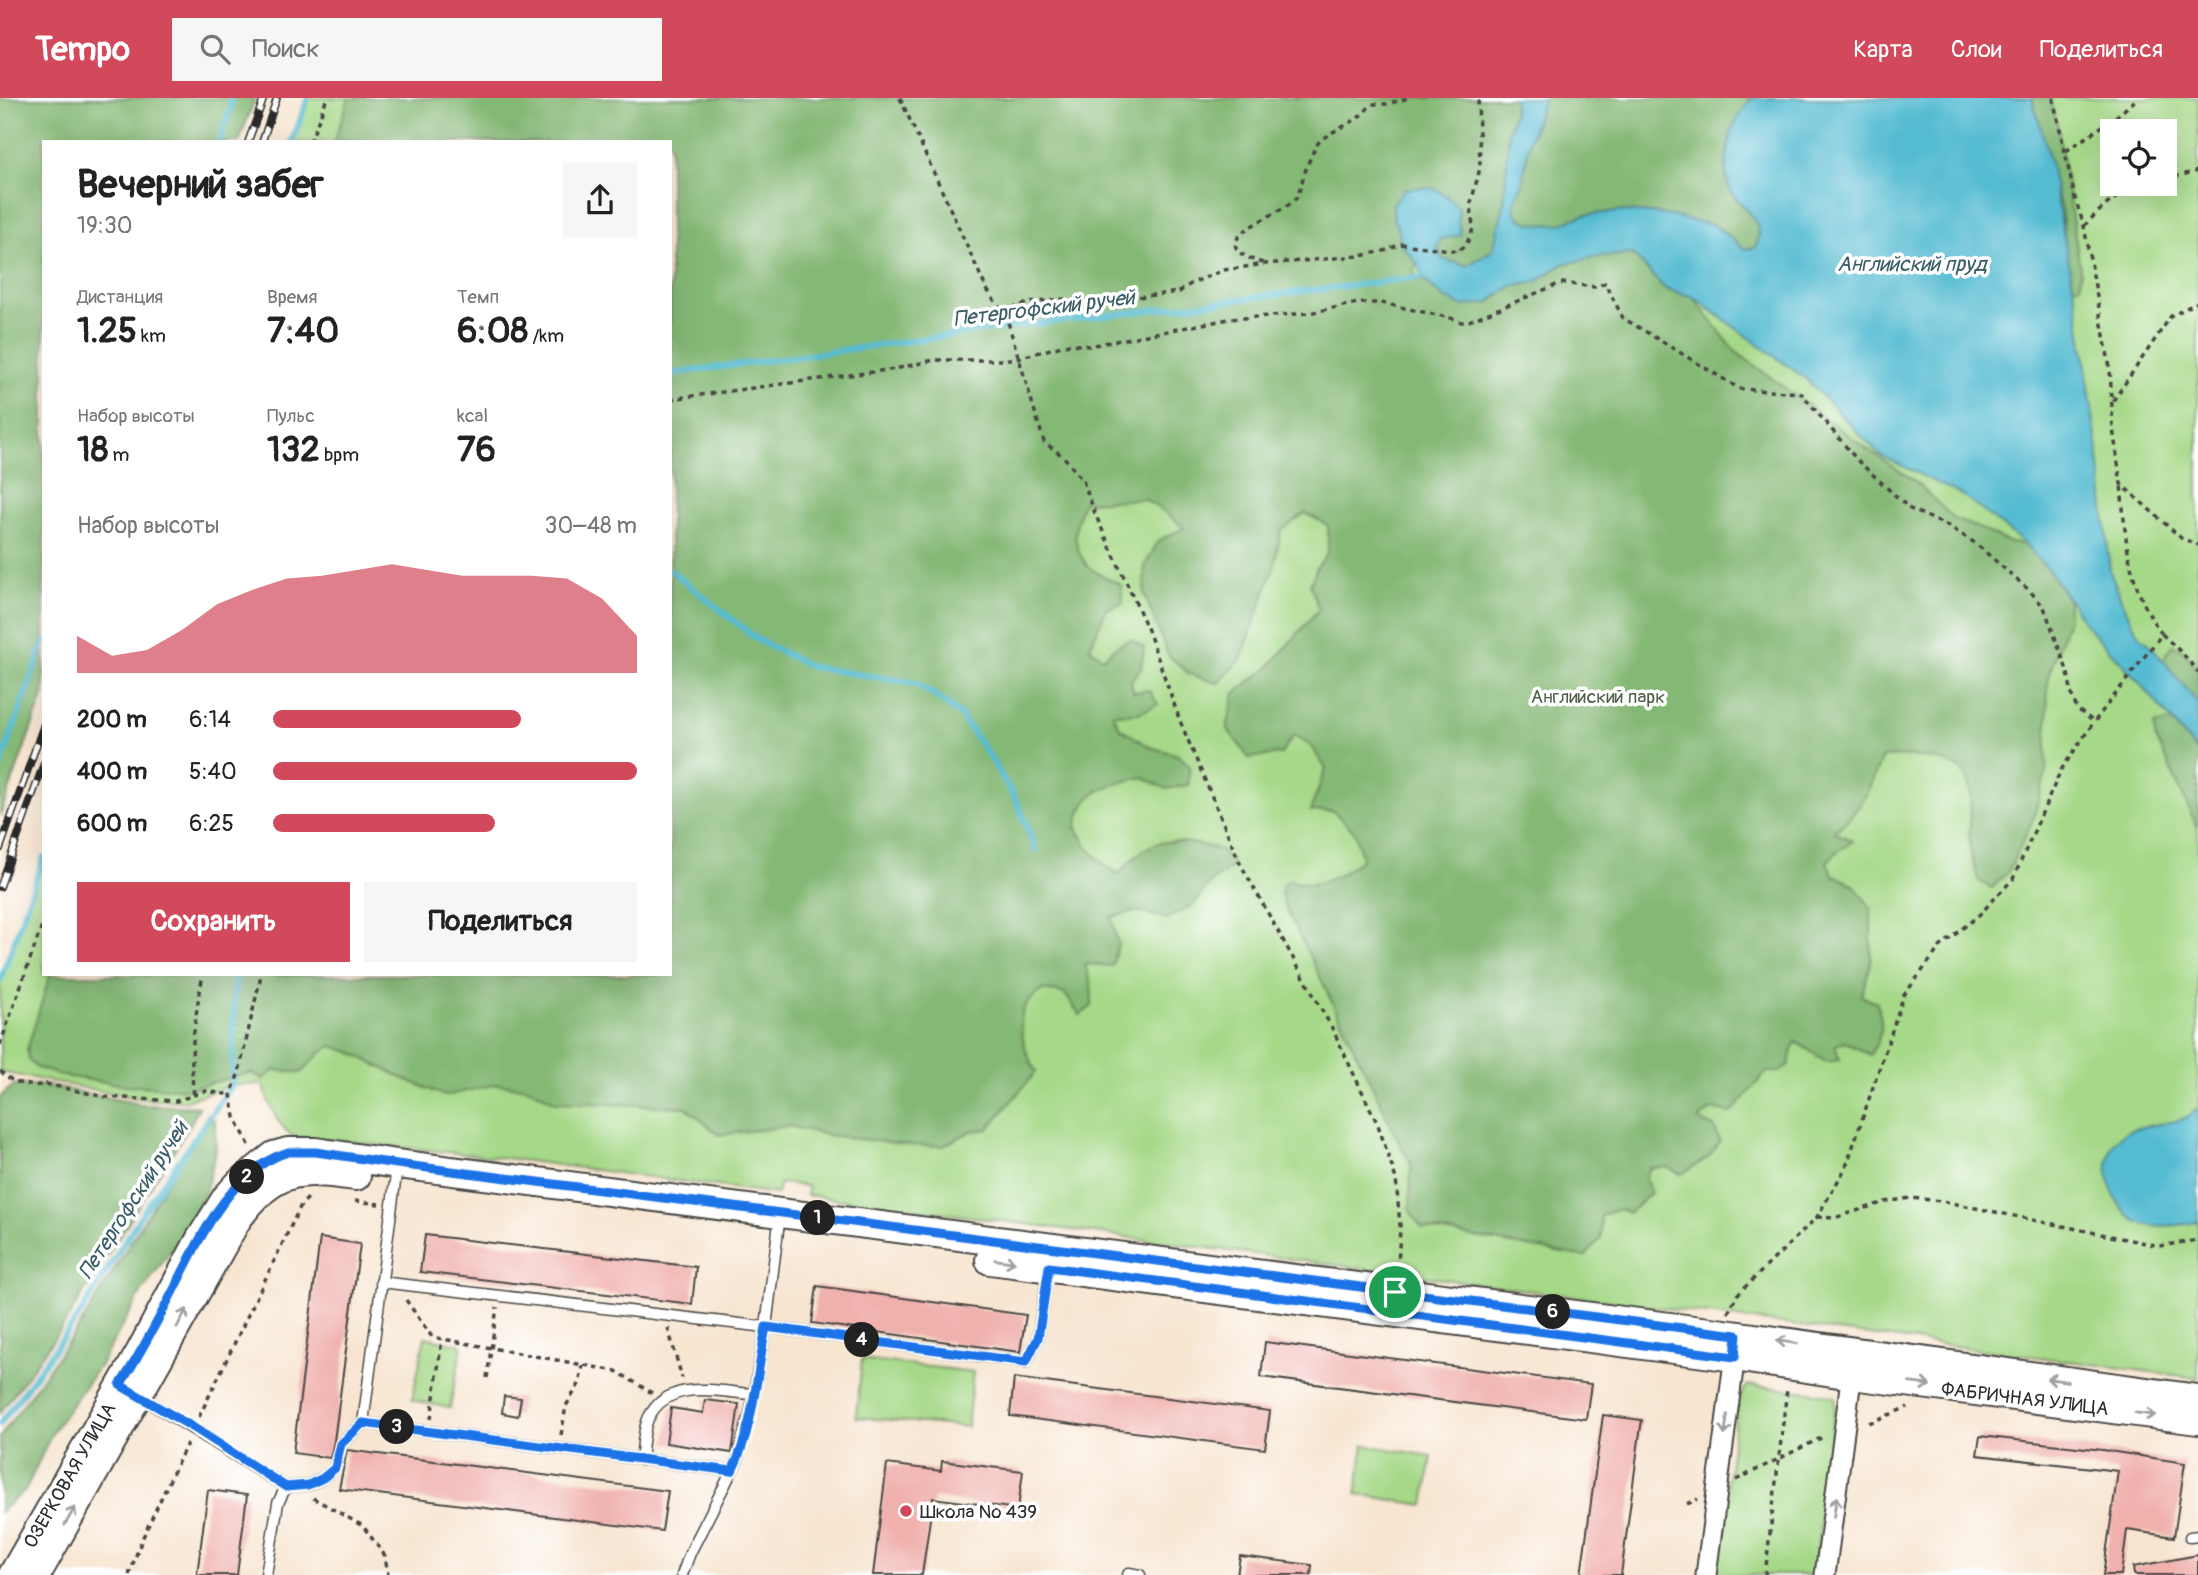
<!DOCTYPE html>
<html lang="ru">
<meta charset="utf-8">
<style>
:root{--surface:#fff;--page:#f6f6f6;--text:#222;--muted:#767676;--accent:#d1495b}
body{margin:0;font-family:Pangolin,sans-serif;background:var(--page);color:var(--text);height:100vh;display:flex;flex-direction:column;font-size:26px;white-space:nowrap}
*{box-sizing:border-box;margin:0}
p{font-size:23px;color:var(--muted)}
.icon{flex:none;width:38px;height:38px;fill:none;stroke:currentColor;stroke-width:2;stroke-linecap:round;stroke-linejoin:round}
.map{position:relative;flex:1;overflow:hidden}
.details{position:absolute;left:42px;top:42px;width:630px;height:836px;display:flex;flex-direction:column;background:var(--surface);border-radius:0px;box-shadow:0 7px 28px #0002}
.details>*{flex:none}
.tools{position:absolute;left:2100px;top:21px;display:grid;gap:14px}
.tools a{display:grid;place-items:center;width:77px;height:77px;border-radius:0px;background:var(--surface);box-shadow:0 7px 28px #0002;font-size:35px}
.pin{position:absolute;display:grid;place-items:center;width:60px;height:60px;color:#fff;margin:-30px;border:4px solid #fff;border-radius:50%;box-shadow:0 2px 7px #0007}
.km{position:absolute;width:35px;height:35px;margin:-18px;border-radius:50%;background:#222;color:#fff;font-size:19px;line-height:35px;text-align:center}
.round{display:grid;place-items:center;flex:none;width:74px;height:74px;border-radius:0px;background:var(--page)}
.headline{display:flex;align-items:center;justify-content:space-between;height:119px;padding:0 35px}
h1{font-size:38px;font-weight:700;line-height:52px}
.figures{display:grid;grid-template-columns:repeat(3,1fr);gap:10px;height:119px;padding:7px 35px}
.figures div{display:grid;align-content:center}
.figures b{font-size:35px;font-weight:700}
.figures small{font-size:19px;font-weight:400}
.figures p{font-size:19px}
.chart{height:196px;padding:14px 35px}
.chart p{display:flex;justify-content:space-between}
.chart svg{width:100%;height:126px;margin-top:7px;fill:var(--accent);opacity:.7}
.button{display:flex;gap:14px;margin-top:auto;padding:14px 35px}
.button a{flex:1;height:80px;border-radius:0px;background:var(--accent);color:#fff;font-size:28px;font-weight:700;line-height:80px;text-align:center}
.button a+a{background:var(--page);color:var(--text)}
ul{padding:0 35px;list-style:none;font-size:23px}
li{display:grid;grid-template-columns:112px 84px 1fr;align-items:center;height:52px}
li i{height:18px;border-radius:9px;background:var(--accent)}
header{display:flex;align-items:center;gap:42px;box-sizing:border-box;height:98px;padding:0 35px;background:var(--accent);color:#fff}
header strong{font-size:33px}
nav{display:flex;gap:38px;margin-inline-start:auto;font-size:24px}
.search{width:490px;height:63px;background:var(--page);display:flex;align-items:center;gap:18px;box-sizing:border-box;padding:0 24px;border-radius:0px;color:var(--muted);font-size:26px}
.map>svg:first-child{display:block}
.green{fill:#a5d887;stroke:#688259;stroke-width:2;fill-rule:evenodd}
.forest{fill:#84b874;stroke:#587250;stroke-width:2}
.water{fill:#54bbd2;stroke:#40737e;stroke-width:2}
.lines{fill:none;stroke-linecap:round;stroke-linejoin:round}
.stream{stroke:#54bbd2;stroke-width:6}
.building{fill:#f0b1ad}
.lane-casing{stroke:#4a4744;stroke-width:13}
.street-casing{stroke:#4a4744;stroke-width:23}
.secondary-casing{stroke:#4a4744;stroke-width:32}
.path{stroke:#4a4744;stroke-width:3.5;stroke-dasharray:5 5;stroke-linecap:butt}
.lane{stroke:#fff;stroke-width:10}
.street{stroke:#fff;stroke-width:19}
.secondary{stroke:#fff;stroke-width:28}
.rail-casing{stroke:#2b2b2b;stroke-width:8}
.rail{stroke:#fff;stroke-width:5;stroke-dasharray:16;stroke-linecap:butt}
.oneway{stroke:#a0a0a0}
.route-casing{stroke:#fff;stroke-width:14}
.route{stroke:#1a73e8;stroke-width:9}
.poi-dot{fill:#d1495b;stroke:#fff;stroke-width:2.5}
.labels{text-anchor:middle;stroke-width:7;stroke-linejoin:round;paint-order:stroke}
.park-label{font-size:19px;fill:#505f47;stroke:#fff}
.street-label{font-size:19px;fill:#2b2b2b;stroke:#fff}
.poi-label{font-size:19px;fill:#2b2b2b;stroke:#fff;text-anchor:start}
.water-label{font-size:21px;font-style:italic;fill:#395d65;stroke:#fff}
</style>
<header>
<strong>Tempo</strong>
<div class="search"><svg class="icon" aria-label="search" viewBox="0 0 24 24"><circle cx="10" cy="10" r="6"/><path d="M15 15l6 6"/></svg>Поиск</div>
<nav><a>Карта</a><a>Слои</a><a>Поделиться</a></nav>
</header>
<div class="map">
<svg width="2198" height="1477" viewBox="0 0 2198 1477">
<rect width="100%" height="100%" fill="#fff"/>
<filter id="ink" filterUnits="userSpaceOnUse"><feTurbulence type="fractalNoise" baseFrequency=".0143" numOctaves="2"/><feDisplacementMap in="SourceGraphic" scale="14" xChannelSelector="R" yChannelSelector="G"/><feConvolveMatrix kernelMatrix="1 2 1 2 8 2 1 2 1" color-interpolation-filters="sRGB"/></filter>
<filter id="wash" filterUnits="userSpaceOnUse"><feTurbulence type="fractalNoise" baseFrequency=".00686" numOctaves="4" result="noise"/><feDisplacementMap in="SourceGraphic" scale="28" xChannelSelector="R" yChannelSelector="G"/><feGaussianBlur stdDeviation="1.57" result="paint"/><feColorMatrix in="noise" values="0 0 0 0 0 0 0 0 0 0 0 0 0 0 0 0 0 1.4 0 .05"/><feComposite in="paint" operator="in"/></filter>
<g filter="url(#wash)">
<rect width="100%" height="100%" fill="#f7e5d0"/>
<g class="green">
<path d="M 308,0 L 2198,0 L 2198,1280 C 1734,1221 1271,1157 807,1097 L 807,1088 L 780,1085 L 777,1096 L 505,1060 L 292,1038 C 276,1024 269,1006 263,986 L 232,987 L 184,1003 L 144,1001 L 0,974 L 0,883 L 44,759 L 44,877 L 670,877 L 670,44 L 292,44 ZM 2112,33 L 2165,33 L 2165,86 L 2112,86 Z"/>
<polygon points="425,1239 462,1247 450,1310 412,1302"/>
<polygon points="862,1261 973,1274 967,1329 856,1319"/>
<polygon points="1748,1287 1817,1295 1836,1299 1814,1477 1715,1477 1737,1309 1742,1294"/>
<polygon points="1364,1347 1432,1358 1424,1407 1356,1396"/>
</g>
<g class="forest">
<polygon points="0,0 255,0 239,44 44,44 44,595 0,718"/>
<path d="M 349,0 L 1514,0 L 1514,13 L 1509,33 L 1504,106 L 1493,152 L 1467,168 L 1443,161 L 1437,150 L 1441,141 L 1460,136 L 1458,122 L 1459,110 L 1393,120 L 1399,132 L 1401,146 L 1417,165 L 1414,173 L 1416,182 L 1424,182 L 1444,200 L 1488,205 L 1510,189 L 1535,184 L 1563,166 L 1600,158 L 1633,156 L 1665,191 L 1693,199 L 1735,253 L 1867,351 L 1915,383 L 1954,421 L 1983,432 L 2010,445 L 2025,446 L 2051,475 L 2068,502 L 2068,521 L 2048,579 L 2046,675 L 2032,724 L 2008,774 L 1992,790 L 1978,782 C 1976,771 1972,761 1970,750 C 1968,733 1974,693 1967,680 C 1955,656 1905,658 1882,659 C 1868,694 1864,709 1834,734 L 1853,743 L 1838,753 L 1827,764 L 1833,777 L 1853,786 L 1871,810 L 1871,865 L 1861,898 L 1877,905 C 1884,927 1883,936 1870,957 L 1844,943 L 1835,948 L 1840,962 L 1827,964 L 1796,944 L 1792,951 L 1789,967 L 1778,974 L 1767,974 C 1753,987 1744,1003 1730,1015 L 1711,1011 L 1699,1022 L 1714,1029 L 1720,1044 L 1708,1060 L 1681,1076 L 1666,1069 L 1650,1070 L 1645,1080 L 1651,1095 L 1629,1115 L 1619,1111 L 1601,1118 L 1601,1140 L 1585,1159 L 1422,1130 L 1410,1113 L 1411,1065 L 1401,1048 L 1320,879 L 1287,813 L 1281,797 L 1283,786 L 1290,782 C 1317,793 1341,778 1362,761 L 1355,734 L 1333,713 L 1310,713 L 1326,671 L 1312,649 L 1294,637 L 1281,656 L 1249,660 L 1227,630 L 1235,595 L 1268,570 L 1319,511 L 1310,487 L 1317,469 L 1328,454 L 1328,427 L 1305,415 L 1281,432 L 1274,470 L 1241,561 L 1218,585 L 1189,576 L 1168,557 L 1144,495 L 1145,467 L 1159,442 L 1184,430 L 1166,415 L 1144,401 L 1083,404 C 1075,426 1070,447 1087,467 C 1092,474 1112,482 1121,487 L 1123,505 L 1106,511 L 1090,550 L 1103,560 L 1117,548 L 1131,541 L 1144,550 L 1141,570 L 1131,582 L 1133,594 L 1149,592 L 1158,606 L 1139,615 L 1113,616 L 1120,630 L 1150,649 L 1178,657 L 1190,668 L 1188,687 L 1167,691 L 1142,679 C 1107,689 1085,688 1076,729 C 1089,752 1096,763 1119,776 C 1145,747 1157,738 1197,746 C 1218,750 1221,750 1234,767 L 1209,786 L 1194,806 L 1167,821 L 1136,813 L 1111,819 L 1118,846 L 1112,868 L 1085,866 L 1091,887 L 1092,908 L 1080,917 L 1064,895 L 1042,892 C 1036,897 1029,902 1025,908 C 1015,927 1026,956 1036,974 L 988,1031 L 971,1033 L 943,1048 L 906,1047 L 828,1037 L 789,1028 L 719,1037 L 686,1009 L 556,1004 L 528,990 L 497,986 L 445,998 L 400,979 L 353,955 L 332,948 L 319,956 L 301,975 L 275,972 L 263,981 L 251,975 L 188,991 L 126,987 L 63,978 L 37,970 L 29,963 L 27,952 L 50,877 L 670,877 L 670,44 L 334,44 Z"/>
<path d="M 1544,0 L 1752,0 C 1746,9 1738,18 1734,27 C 1729,41 1723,73 1728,86 C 1736,112 1770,120 1755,150 L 1745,151 L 1714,127 L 1660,116 L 1625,113 L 1584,117 L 1560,126 L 1544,127 L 1529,125 L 1519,120 L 1515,113 L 1514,105 L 1522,87 L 1530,40 Z"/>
<polygon points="2029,0 2050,0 2057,24 2081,176 2081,186 2076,189 2071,189 2061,110"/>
<polygon points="2173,547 2182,551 2198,571 2198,614 2162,563"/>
<polygon points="2171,623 2198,654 2198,730 2155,638 2154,627"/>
<polygon points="15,986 49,988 145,1007 199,1009 190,1027 61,1231 0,1315 0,999"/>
<polygon points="208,1016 215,1023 216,1053 205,1095 185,1132 141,1195 100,1267 53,1333 26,1391 0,1414 0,1339 83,1223"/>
</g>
<g class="water">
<path d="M 1514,0 L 1544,0 L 1530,40 L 1522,87 L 1514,105 L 1515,113 L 1519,120 L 1529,125 L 1544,127 L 1560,126 L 1584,117 L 1625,113 L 1660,116 L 1714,127 L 1745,151 L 1755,150 C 1770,120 1736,111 1728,86 C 1723,72 1729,41 1734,27 C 1738,18 1746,8 1752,0 L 2032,0 L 2047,50 L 2077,206 L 2100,367 L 2110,473 L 2123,506 L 2138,536 L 2152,549 L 2198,605 L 2198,654 L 2135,579 L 2085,526 L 2051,475 L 2025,446 L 1964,398 L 1880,357 L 1806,281 L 1693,199 L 1665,191 L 1633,156 L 1600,158 L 1563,166 L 1535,184 L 1510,189 L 1488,205 L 1463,208 L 1444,200 L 1424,182 L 1417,165 L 1401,146 L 1399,132 L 1393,120 L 1393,106 L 1404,91 C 1434,87 1438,89 1459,110 L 1458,122 L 1461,137 L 1441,141 L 1437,150 L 1443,161 L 1467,168 L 1493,152 L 1504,106 L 1509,33 L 1514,13 Z"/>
<path d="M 2198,1011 L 2198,1123 C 2184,1128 2147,1131 2134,1122 C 2110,1106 2095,1058 2122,1037 C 2138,1025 2167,1028 2185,1020 C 2189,1018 2194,1014 2198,1011 Z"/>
</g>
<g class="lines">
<g class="stream">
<polyline points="219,44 231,9 231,0"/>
<polyline points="292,44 308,0"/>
<polyline points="670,276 1003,230 1421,179"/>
<polyline points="670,472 758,542 811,569 915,585 937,599 961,618 991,661 1017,704 1036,752"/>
<polyline points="0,669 44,544"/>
<polyline points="0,883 44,759"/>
<polyline points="0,1326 79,1218 143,1114 232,987 234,893 237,877"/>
</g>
</g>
<g id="blocks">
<g class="building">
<polygon points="425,1137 696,1169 692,1206 420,1174"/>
<polygon points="320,1140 360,1146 334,1343 330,1360 293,1355"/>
<polygon points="817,1188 1026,1217 1020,1254 812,1225"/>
<polygon points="1265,1244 1591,1286 1586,1321 1261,1279"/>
<polygon points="1014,1280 1270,1313 1265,1351 1010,1318"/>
<polygon points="504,1298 521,1300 518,1318 502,1315"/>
<polygon points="705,1302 739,1306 732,1355 666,1345 671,1310 703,1315"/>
<polygon points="1603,1317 1642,1322 1639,1341 1621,1477 1581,1477"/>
<polygon points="1980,1338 2103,1352 2185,1365 2174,1439 2127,1432 2121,1477 2103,1477 2118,1373 1977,1357"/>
<polygon points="347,1352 668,1393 662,1433 339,1391"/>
<polygon points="942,1363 1023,1373 1018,1411 933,1400 922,1477 873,1477 887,1366 941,1373"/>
<polygon points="208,1392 247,1397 237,1477 197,1477"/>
<polygon points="2198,1457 2198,1477 2134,1477 2133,1469"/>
<polygon points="1240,1458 1312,1467 1311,1477 1237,1477"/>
</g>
</g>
</g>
<g filter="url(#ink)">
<use href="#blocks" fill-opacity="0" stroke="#4a4744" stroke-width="2"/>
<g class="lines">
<defs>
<g id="lane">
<polyline points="397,1069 363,1325 732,1373"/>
<polyline points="381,1184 766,1229 1026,1264 1038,1240 1048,1173"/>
<polyline points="139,1298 286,1389 278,1405 266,1477"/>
<path d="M 641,1362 C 643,1349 643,1330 649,1319 C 669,1280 718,1294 753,1296"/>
<polyline points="286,1389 308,1387 323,1380 335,1370 341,1346 363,1325"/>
<polyline points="2190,1439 2198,1438"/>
<polyline points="682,1477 690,1455 737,1363 751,1312 766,1229 780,1116"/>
<polyline points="1128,1477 1129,1475 1140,1477"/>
</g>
<g id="street">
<polyline points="1706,1477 1736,1249"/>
<polyline points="1825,1477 1853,1266"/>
</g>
<g id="secondary">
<polyline points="990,1162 1735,1259 1852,1277 2198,1322"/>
<polyline points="13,1477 140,1255 200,1142 227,1099 239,1086 274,1058 288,1054 316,1054 397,1066 1717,1235 2198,1301"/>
<path d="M 36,1477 L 237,1121 C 275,1070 296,1070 356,1078"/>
</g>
</defs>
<use href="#lane" class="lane-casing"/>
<use href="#street" class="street-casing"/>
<use href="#secondary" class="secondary-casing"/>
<g class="path">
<polyline points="900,0 986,190 1007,221 1044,344 1064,359 1083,383 1096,418 1148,532 1180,623 1240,765 1332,930 1378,1027 1396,1081 1400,1128 1398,1171"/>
<polyline points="2053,0 2075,100 2084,128 2110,270 2113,330 2121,386 2181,440 2198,447"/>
<polyline points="310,44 327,0"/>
<polyline points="2066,53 2113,21 2138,0"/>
<polyline points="2165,81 2198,73"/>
<path d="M 2084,128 C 2102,109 2121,92 2147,86"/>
<path d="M 1263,165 C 1189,143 1286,117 1297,99 C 1299,96 1300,88 1302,84 C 1304,75 1313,51 1319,44 C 1329,34 1345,29 1356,21 C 1362,17 1367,11 1372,6 L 1387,6 L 1408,0"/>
<polyline points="1002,213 1028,205 1063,201 1088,207 1121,201 1179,194 1192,185 1224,172 1265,166 1360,158 1384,153 1401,146 1459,153 1467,145 1473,131 1471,105 1480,70 1478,0"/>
<polyline points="670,301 895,271 934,262 1001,262 1018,260 1069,246 1089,248 1229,221 1309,215 1358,205 1381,205 1451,220 1461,224 1469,223 1561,185 1595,189 1605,185 1623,220 1740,291 1801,295 1858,363 1910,411 1948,428 1975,445 2029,492 2044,509 2068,575 2072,598 2077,611 2094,624"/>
<polyline points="2113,303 2171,218 2198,204"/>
<polyline points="2162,536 2183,556 2198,574"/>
<polyline points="0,947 44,822"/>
<polyline points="0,973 14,984 34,988 46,986 105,999 176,1003 206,993 231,997"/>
<path d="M 194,996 C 188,962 196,911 203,877"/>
<polyline points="249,1047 235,1019 231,997 239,974 261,877"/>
<polyline points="355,1103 379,1106"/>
<polyline points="1817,1119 1834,1120 1885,1104 1910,1100 1942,1103 2159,1148 2198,1142"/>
<polyline points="406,1202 432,1239 616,1273 652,1295"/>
<path d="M 1728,1215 L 1737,1197 L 1817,1119 L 1846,1069 L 1904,897 L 1940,849 L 1980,816 L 2013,781 L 2061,672 L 2094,624 L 2162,536 C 2127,488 2126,444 2121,386"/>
<polyline points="668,1230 682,1280"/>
<polyline points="487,1280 497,1209"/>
<polyline points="199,1319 301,1107 309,1099"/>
<polyline points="431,1321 442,1241"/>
<polyline points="1869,1325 1908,1309"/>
<polyline points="561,1337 566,1308 579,1286 583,1267"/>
<polyline points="1736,1382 1823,1339"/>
<polyline points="313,1400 363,1428 385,1458 388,1477"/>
<polyline points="1687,1406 1698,1401"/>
<polyline points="129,1477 142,1441 187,1345"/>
<polyline points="1765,1477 1787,1291"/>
</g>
<use href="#lane" class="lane"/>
<use href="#street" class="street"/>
<use href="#secondary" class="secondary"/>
<defs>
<g id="rail">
<polyline points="248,44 264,0"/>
<polyline points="262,44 277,0"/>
<polyline points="0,751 44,626"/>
<polyline points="0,789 44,665"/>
</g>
</defs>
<use href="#rail" class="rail-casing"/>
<use href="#rail" class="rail"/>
</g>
<defs><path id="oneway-shaft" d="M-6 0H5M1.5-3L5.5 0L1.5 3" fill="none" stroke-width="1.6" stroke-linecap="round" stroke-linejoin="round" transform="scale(1.75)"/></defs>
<g class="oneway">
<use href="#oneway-shaft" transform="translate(1005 1163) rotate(8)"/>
<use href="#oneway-shaft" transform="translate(182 1220) rotate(-61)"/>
<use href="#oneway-shaft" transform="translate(1787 1244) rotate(-172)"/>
<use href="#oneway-shaft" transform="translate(2057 1282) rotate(-172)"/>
<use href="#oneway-shaft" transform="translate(1920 1286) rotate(7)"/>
<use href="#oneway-shaft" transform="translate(2145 1316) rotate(7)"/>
<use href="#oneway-shaft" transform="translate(1726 1327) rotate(98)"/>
<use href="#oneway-shaft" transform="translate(1835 1409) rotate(-82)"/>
<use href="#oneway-shaft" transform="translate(70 1418) rotate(-60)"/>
</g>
</g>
<g class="lines" filter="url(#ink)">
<defs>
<path id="route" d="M 288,1054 L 316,1054 L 397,1066 L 1737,1237 L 1735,1259 L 1049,1169 L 1038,1240 L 1026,1264 L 766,1229 C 757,1275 753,1332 732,1373 L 363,1325 L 341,1346 L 335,1370 L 323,1380 L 308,1387 L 286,1389 L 194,1330 L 120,1287 C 139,1258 155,1228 171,1197 C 197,1147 228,1072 288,1054 Z"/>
</defs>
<use href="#route" class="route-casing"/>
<use href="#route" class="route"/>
</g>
<circle class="poi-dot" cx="906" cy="1413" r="7"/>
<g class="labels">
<g class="park-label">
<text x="1598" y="605">Английский парк</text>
</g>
<g class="street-label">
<text transform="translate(2025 1300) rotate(7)" y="7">ФАБРИЧНАЯ УЛИЦА</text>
<text transform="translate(69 1377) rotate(-60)" y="7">ОЗЕРКОВАЯ УЛИЦА</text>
</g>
<g class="poi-label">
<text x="920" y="1420">Школа № 439</text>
</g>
<g class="water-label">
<text x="1912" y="173">Английский пруд</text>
<text transform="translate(1044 210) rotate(-7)" y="7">Петергофский ручей</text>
<text transform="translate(133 1102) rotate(-57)" y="7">Петергофский ручей</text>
</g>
</g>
</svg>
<div class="tools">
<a><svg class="icon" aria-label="locate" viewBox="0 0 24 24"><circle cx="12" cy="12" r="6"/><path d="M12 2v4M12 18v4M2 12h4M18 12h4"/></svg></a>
</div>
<div class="pin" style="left:1395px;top:1194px;background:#1e9e55"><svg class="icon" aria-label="arrive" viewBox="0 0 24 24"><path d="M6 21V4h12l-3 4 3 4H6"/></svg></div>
<b class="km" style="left:818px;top:1120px">1</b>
<b class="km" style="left:247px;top:1079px">2</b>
<b class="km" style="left:397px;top:1329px">3</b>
<b class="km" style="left:862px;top:1242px">4</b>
<b class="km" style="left:1553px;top:1214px">6</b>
<section class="details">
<div class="headline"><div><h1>Вечерний забег</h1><p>19:30</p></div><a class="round"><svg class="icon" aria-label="share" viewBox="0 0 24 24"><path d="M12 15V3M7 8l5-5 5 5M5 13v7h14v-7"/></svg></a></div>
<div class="figures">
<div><p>Дистанция</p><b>1.25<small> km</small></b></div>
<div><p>Время</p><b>7:40</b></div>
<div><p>Темп</p><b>6:08<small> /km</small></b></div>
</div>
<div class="figures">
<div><p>Набор высоты</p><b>18<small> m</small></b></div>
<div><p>Пульс</p><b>132<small> bpm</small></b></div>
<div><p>kcal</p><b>76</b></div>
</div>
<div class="chart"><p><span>Набор высоты</span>30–48 m</p>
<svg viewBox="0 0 160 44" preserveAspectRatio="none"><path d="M0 44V31L10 38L20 36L30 29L40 20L50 15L60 11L70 10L80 8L90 6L100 8L110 10L120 10L130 10L140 11L150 18L160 31V44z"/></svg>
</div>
<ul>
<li><b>200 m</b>6:14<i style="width:68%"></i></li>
<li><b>400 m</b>5:40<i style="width:100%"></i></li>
<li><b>600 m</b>6:25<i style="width:61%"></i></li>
</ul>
<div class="button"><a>Сохранить</a><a>Поделиться</a></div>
</section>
</div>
